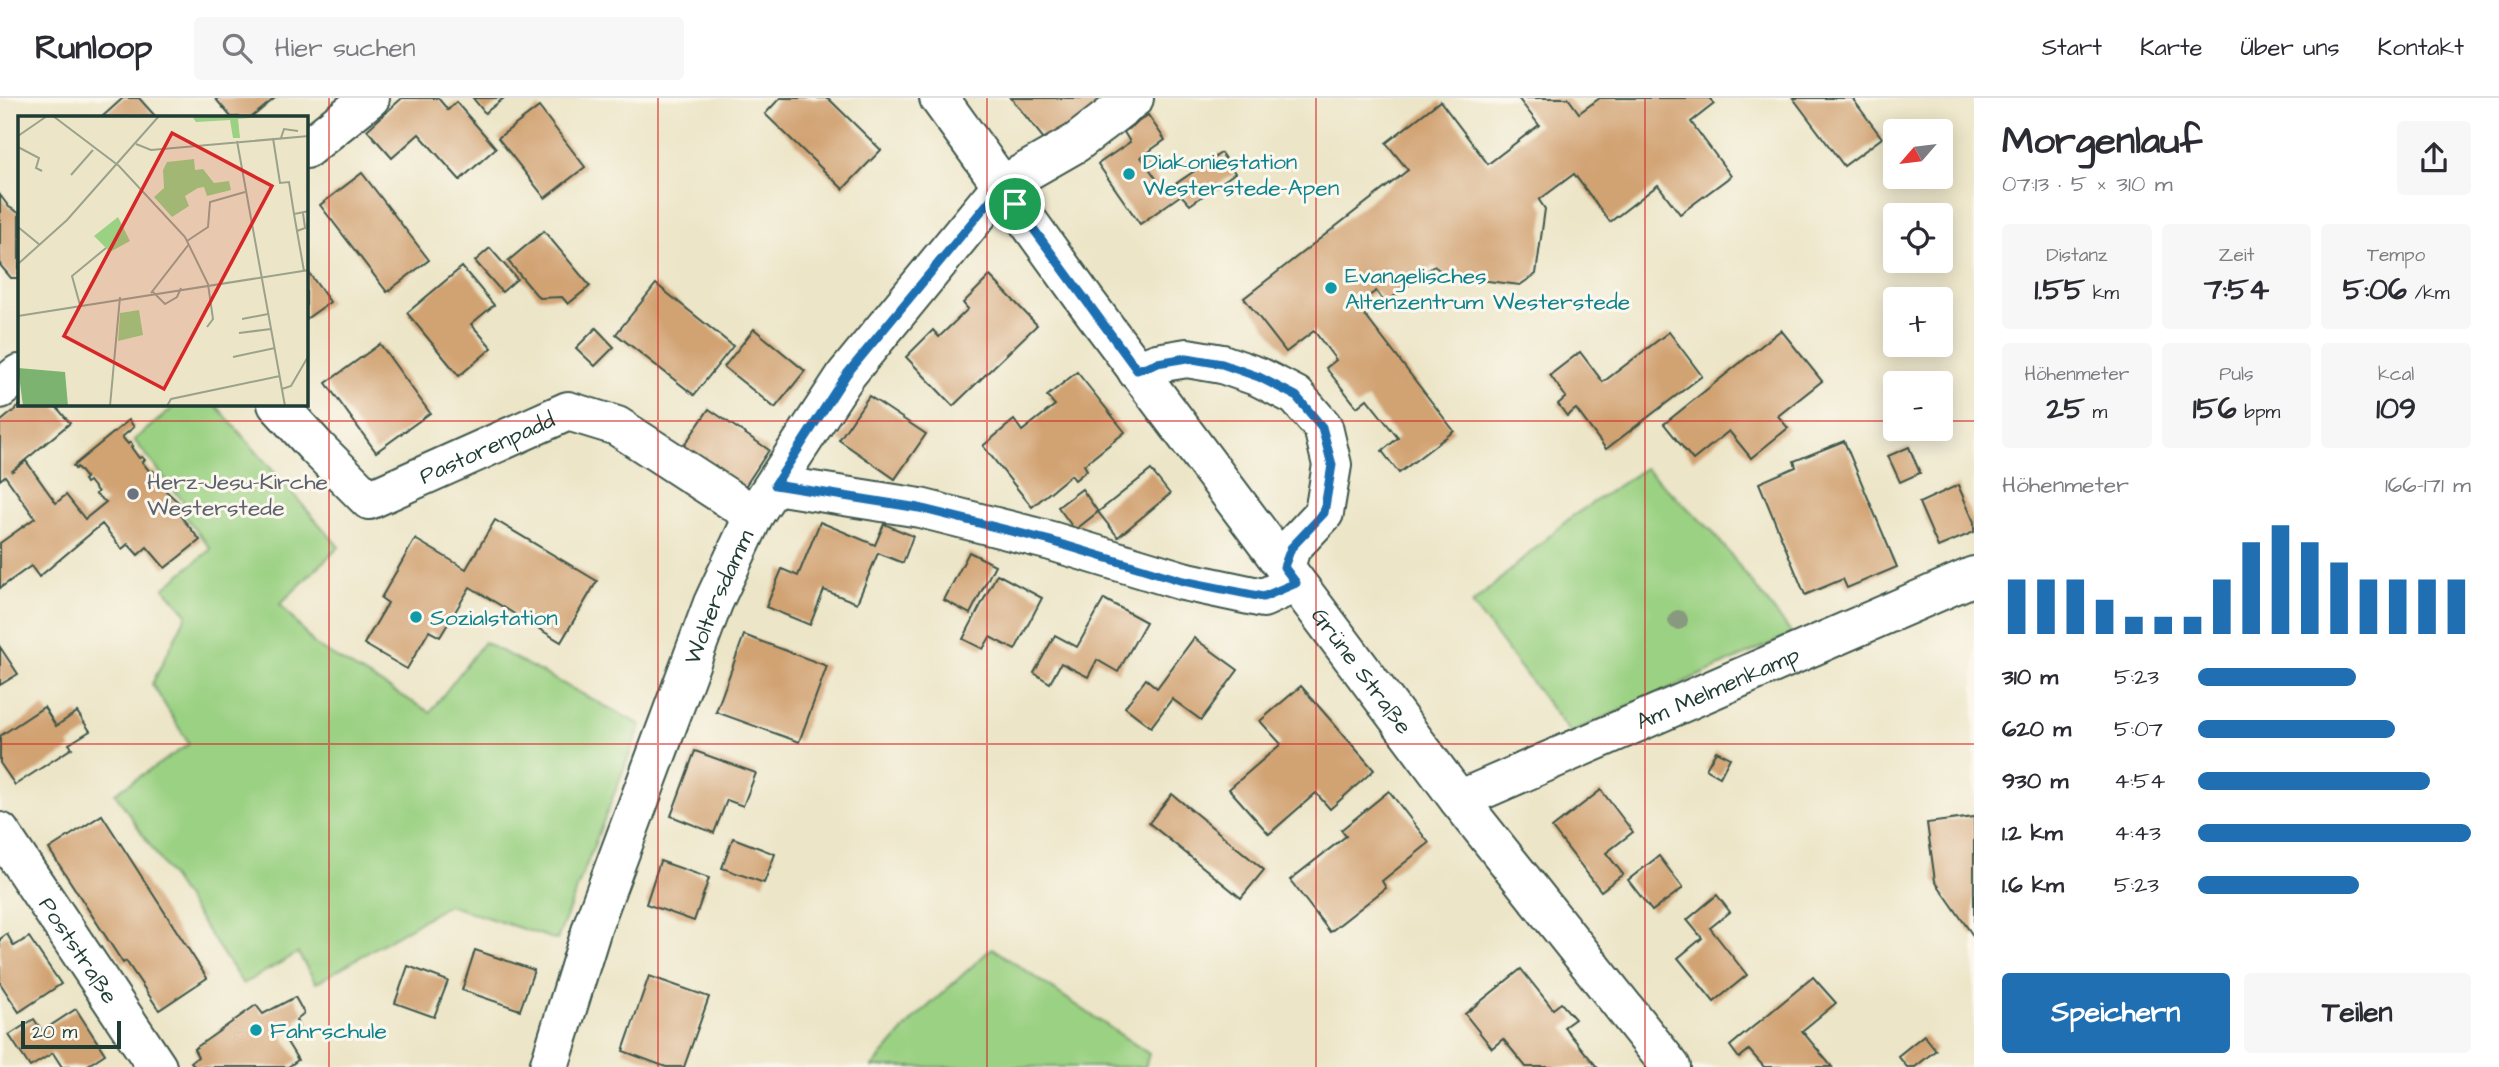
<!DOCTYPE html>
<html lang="de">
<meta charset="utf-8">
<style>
:root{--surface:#fff;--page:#f7f7f7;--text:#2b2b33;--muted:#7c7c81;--line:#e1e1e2;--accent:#1f6fb2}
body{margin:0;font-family:"Architects Daughter",sans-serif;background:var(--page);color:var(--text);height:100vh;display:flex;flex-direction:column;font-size:26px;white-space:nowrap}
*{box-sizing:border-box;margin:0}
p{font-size:23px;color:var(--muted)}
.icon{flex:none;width:38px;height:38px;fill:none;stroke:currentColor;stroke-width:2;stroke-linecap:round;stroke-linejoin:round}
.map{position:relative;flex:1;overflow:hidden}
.drawer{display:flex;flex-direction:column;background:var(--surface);width:525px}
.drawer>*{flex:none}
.needle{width:46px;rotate:242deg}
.buttons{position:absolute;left:1883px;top:21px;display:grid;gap:14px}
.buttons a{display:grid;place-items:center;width:70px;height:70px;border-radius:7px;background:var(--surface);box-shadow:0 4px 18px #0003;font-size:35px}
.scale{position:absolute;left:21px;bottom:18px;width:100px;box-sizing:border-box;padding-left:7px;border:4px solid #1f3d34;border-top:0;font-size:19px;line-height:24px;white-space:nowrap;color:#1f3d34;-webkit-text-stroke:5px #fbf7ec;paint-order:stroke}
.pin{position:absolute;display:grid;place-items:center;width:60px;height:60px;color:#fff;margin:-30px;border:4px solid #fff;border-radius:50%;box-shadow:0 2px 7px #0007}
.round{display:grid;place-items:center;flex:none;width:74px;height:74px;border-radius:7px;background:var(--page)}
.overview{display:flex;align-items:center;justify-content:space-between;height:119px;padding:0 28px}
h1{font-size:38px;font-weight:700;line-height:52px}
.stats{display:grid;grid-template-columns:repeat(3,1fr);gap:10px;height:119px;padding:7px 28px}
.stats div{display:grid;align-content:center;border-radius:7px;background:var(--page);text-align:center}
.stats b{font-size:30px;font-weight:700}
.stats small{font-size:19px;font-weight:400}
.stats p{font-size:19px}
.chart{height:196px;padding:14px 28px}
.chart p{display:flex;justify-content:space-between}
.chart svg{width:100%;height:126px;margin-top:7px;stroke:var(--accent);stroke-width:6}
.primary-button{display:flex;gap:14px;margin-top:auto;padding:14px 28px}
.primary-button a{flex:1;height:80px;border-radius:7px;background:var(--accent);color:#fff;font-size:28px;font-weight:700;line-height:80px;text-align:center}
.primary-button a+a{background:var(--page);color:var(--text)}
ul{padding:0 28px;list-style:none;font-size:23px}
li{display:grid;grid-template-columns:112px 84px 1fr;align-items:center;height:52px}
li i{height:18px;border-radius:9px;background:var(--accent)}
header{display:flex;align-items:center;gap:42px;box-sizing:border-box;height:98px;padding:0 35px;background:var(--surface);border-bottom:2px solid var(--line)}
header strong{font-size:33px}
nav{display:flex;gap:38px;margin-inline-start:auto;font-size:24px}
.search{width:490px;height:63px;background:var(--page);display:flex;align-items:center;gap:18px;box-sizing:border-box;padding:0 24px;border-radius:7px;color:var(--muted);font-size:26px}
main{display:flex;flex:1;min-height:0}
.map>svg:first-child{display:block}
.green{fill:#9bd183;stroke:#5d875c;stroke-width:2}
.building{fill:#d1a272}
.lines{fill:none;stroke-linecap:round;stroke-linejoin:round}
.minor-casing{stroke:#3e564a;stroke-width:42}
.minor{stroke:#fff;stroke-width:38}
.tree{fill:#89997f}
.route-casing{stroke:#fff;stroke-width:14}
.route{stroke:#1f6fb2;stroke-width:9}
.grid{fill:none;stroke:#d62828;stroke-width:2;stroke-opacity:0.55}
.culture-dot{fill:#0f9aa8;stroke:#fbf7ec;stroke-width:2.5}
.worship-dot{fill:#6b7280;stroke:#fbf7ec;stroke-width:2.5}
.labels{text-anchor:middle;stroke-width:6;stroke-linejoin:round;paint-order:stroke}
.culture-label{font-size:23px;fill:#0d838f;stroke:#fbf7ec;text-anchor:start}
.street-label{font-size:23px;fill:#1f3d34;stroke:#fbf7ec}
.worship-label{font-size:23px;fill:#5b616d;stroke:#fbf7ec;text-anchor:start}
.inset-road{fill:none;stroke:#9aa28c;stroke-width:2}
.view{fill:#d62828;fill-opacity:0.15;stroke:#d62828;stroke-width:3.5}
.inset-edge{fill:none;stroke:#1f3d34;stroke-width:3.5}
</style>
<header>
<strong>Runloop</strong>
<div class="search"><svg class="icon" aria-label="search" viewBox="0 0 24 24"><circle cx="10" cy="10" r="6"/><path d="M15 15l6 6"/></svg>Hier suchen</div>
<nav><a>Start</a><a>Karte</a><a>Über uns</a><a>Kontakt</a></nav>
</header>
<main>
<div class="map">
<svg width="1974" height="969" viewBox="0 0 1974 969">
<rect width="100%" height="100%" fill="#fbf7ec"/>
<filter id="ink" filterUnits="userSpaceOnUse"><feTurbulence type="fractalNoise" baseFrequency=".0143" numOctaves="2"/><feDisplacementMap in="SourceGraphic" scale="14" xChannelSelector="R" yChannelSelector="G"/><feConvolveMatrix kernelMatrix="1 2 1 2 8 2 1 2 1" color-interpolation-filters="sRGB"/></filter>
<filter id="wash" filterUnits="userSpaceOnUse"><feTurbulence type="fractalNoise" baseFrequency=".00686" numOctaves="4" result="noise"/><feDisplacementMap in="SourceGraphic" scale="28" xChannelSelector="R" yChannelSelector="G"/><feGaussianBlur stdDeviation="1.57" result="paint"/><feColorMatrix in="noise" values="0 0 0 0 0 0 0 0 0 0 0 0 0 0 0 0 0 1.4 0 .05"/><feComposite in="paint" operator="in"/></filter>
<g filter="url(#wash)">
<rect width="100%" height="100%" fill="#ece5c7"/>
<g class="green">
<polygon points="178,306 215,306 339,449 280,506 316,548 430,614 484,544 641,627 557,842 448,807 316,885 298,855 243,886 115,695 189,646 152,586 187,516 164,490 211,451 184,417 190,412 134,342"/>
<polygon points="1645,370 1712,433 1792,536 1570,635 1472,506 1571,419"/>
<polygon points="992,850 1149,956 1145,969 872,969 912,923"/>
</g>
<g id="blocks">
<g class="building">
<polygon points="123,0 139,0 156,19 102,19"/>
<polygon points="215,0 275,0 252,19 231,19"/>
<polygon points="402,0 438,0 448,12 456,4 496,50 460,82 419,36 392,60 367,32"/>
<polygon points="473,0 504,0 485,15"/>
<polygon points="780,0 828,0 881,52 843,91 765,16"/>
<polygon points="1011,0 1119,0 1048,46"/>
<polygon points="1518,0 1568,0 1579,15 1600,0 1710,0 1714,6 1691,24 1731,78 1680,116 1658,87 1610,124 1574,76 1539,102 1545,111 1536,176 1520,187 1447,178 1434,168 1385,205 1376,193 1357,207 1454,333 1399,375 1382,353 1398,340 1367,301 1357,309 1326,270 1336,262 1314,233 1286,254 1244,200 1408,72 1386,45 1440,3 1488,66 1539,27"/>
<polygon points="1793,0 1852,0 1882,40 1844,68"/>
<polygon points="539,9 585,69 545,100 498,40"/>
<polygon points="1148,17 1165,42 1141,59 1165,93 1221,55 1235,75 1190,107 1181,97 1140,126 1098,66 1130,44 1124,34"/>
<polygon points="362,75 429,162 387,194 320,107"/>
<polygon points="0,97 9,109 19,115 19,180 11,180 0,167"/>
<polygon points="544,133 590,188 568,206 562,199 539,200 508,163"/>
<polygon points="490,150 517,181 502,194 475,163"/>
<polygon points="462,169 494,207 471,226 492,250 459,278 407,215"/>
<polygon points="306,171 330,204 306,221"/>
<polygon points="990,178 1037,227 953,308 906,259 933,232 939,239 968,211 963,205"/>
<polygon points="656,186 733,248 694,297 616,236"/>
<polygon points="596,230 614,249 595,268 576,250"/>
<polygon points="754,231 805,273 775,310 724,269"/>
<polygon points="1781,232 1822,283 1778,318 1788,330 1751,360 1729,333 1693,362 1664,326"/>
<polygon points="1669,234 1702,278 1606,351 1576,311 1567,318 1558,306 1566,299 1550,277 1580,254 1603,284"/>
<polygon points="380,246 430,315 376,354 326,285"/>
<polygon points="1077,274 1125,334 1084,367 1087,372 1075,382 1071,377 1032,409 983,348 1014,322 1022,333 1055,307 1047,298"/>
<polygon points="869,298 926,336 895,381 839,342"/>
<polygon points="22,306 54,306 70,325 11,374 26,363 56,405 66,397 85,421 106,404 95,396 98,394 89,383 86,385 84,382 86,380 77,369 75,371 73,368 129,322 134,329 122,339 128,346 130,344 133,348 131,349 139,360 142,359 145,362 142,364 151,375 153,373 156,376 154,378 162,389 165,387 167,390 165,392 178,404 173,409 200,442 165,470 147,449 138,457 128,446 122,451 102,426 39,479 31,468 0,490 0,445 35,420 5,378 0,382 0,324"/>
<polygon points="709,311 769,352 742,393 681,352"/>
<polygon points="1844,343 1897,469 1847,490 1843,481 1805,497 1759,385 1796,369 1794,363"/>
<polygon points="1909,349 1920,375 1900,384 1888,358"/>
<polygon points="1151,372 1170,396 1118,439 1098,414 1075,432 1058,409 1082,391 1098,414"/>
<polygon points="1958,387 1974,424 1974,434 1938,449 1919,405"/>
<polygon points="495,422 597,483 561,544 470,489 440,539 429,533 407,571 364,546 388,505 381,500 415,441 466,471"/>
<polygon points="820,424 875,447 884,426 913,438 903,465 878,455 857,505 824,492 810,527 766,509 782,471 798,478"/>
<polygon points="969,454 995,467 970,516 944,502"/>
<polygon points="997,476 1042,500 1015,552 990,539 983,551 963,541"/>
<polygon points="1104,501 1146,524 1118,574 1097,562 1088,579 1061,565 1050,585 1034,575 1055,537 1077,549"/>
<polygon points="744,537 827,568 799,644 716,614"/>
<polygon points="1194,540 1238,572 1201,622 1172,601 1151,629 1125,609 1146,581 1157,590"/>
<polygon points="0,549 18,576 0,587"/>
<polygon points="1301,588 1374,672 1330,711 1316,695 1269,736 1229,691 1281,646 1260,623"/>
<polygon points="44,609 56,628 77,614 90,633 69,646 72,650 15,687 0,665 0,638"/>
<polygon points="695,653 756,675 743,708 727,702 714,735 671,718"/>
<polygon points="1716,653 1730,660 1720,679 1706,671"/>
<polygon points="1601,692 1633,734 1606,755 1623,776 1601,793 1552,730"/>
<polygon points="1389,693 1429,745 1382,783 1386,790 1330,834 1290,782 1346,738 1341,732"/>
<polygon points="1172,696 1264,772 1241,800 1149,725"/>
<polygon points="102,717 207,880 159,912 126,863 123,865 49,751"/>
<polygon points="1974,719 1974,839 1935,783 1927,725"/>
<polygon points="733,740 775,756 764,785 722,770"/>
<polygon points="1659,758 1683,790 1652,813 1628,782"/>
<polygon points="660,763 709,780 694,823 646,806"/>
<polygon points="1717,797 1730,814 1710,830 1747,877 1714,904 1678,860 1702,840 1687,822"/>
<polygon points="7,836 14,848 29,839 61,886 19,914 0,885 0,841"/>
<polygon points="475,852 534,872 520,912 462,892"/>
<polygon points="408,868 448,883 434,919 395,905"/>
<polygon points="1521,871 1553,911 1561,905 1575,921 1564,929 1597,969 1526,969 1503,941 1492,950 1465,916"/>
<polygon points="649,878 709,899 684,969 666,969 623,953"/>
<polygon points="1813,879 1836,905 1802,933 1832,969 1764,969 1749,952 1739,960 1730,948"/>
<polygon points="295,899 304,915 296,922 299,929 282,936 298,962 288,969 195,969 191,964 198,959 194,951 256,907 263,916"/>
<polygon points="76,911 105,956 85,969 62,969 53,955 30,969 9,937 34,921 42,933"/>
<polygon points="1924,937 1936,952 1915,969 1907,969 1898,958"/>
</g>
</g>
</g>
<g filter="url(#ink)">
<use href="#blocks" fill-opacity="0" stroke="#3e564a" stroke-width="2"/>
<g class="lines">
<defs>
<g id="minor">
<path id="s1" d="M 939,0 L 1087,205 L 1459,702 L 1671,969"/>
<polyline points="306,51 370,0"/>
<polyline points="1137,273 1157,265 1187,260 1222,266 1259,279 1296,298 1323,329 1332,367 1324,415 1291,450 1285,469"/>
<polyline points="0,291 19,276"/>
<path id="s2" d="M 277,306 L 317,350 L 369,402 L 568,313 L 617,328 L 754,417"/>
<polyline points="775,387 920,410 1051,443 1183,483 1263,500 1296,485"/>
<path id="s3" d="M 1459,702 L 1974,478"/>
<path id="s4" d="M 0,734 L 157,969"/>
<path id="s5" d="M 549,969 L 593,827 L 713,505 L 754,417 L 846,277 L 1001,88 L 1076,45 L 1134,0"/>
</g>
</defs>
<use href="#minor" class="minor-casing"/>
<use href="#minor" class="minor"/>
</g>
<circle class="tree" cx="1678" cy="522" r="10"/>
</g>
<g class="lines" filter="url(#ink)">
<defs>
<polygon id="route" points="1002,88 1137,272 1157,265 1187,260 1222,266 1259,279 1296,298 1322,329 1332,367 1324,415 1291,450 1284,469 1296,485 1263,499 1183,483 1051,443 919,410 775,387 846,277"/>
</defs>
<use href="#route" class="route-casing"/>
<use href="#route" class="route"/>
</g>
<path class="grid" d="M 329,0 L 329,969M 658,0 L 658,969M 987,0 L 987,969M 1316,0 L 1316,969M 1645,0 L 1645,969M 0,323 L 1895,323M 1941,323 L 1974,323M 0,646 L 1974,646"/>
<g class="culture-dot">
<circle cx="1129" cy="76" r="7"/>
<circle cx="1331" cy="190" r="7"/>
<circle cx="416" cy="519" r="7"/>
<circle cx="256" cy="932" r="7"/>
</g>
<circle class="worship-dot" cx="133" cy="396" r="7"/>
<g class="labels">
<g class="culture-label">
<text x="1143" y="71">Diakoniestation<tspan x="1143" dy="26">Westerstede-Apen</tspan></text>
<text x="1345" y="185">Evangelisches<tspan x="1345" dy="26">Altenzentrum Westerstede</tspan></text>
<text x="430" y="527">Sozialstation</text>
<text x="270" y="940">Fahrschule</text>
</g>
<g class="street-label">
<text dy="8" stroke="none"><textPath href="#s2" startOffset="262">Pastorenpadd</textPath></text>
<text dy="8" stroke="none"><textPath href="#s5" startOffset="500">Woltersdamm</textPath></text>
<text dy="8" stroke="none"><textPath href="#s1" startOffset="712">Grüne Straße</textPath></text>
<text dy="8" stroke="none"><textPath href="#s3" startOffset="282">Am Melmenkamp</textPath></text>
<text dy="8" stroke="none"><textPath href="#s4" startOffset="142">Poststraße</textPath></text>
</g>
<g class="worship-label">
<text x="147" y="391">Herz-Jesu-Kirche<tspan x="147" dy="26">Westerstede</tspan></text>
</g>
</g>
<g transform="translate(18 18)">
<rect width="290" height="290" fill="#ece5c7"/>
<path d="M 174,0 L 255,0 L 220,3 L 222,22 L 215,22 L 212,4 L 178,6 ZM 176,43 L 177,54 L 185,53 L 196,67 L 211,65 L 213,74 L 189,80 L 186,71 L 180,72 L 167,80 L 171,90 L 154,101 L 136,81 L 146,72 L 145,54 L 149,46 ZM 100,101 L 112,125 L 92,136 L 76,120 ZM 121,194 L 125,219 L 100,225 L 102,197 Z" fill="#9bd183"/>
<path d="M 0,252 L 47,256 L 50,290 L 5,290 Z" fill="#7cb371"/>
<path class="inset-road" d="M 35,0 L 101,50 L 167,121 L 190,168 L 195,203 L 189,211M 0,20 L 29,0M 255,22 L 262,67 L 271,66 L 276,98M 263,22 L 266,13 L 280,15M 219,25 L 267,290M 118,28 L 133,34 L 291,20M 0,31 L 21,42 L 18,52 L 24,55M 53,59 L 75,34M 0,111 L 22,129M 279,115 L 287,112 L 285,97M 169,125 L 190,111 L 192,86 L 227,76M 0,148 L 49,104 L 141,0M 286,155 L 276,98 L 291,95M 135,176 L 147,188 L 159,181 L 163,172M 133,177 L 171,128M 62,189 L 54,160 L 88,132M 0,200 L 291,154M 224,203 L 250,198M 221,217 L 253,213M 215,241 L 257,232M 264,273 L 273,270 L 291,239M 92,290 L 102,181M 149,290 L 153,283 L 262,260"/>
<path class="view" d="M 154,17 L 254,70 L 146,273 L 46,220 Z"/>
<rect width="290" height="290" class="inset-edge"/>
</g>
</svg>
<div class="buttons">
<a><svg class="needle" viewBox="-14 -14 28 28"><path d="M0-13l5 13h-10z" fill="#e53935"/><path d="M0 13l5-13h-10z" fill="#7c7c81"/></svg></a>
<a><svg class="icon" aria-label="locate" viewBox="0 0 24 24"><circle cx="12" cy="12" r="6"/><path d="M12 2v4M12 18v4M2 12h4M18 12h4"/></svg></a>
<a>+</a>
<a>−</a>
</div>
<div class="scale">20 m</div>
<div class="pin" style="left:1015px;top:106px;background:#1e9e55"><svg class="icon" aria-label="arrive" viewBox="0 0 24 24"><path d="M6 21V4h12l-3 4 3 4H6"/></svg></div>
</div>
<section class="drawer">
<div class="overview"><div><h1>Morgenlauf</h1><p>07:13 · 5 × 310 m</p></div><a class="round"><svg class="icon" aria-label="share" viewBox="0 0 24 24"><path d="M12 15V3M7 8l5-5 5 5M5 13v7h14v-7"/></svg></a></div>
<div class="stats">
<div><p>Distanz</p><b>1.55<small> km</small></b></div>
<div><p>Zeit</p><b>7:54</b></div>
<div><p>Tempo</p><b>5:06<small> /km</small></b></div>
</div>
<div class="stats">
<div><p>Höhenmeter</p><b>25<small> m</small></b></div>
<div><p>Puls</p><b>156<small> bpm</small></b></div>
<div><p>kcal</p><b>109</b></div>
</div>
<div class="chart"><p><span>Höhenmeter</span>166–171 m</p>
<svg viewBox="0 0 160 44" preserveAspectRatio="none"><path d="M5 44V25M15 44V25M25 44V25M35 44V32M45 44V38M55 44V38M65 44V38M75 44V25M85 44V12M95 44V6M105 44V12M115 44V19M125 44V25M135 44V25M145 44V25M155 44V25"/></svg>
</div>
<ul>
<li><b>310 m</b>5:23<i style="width:58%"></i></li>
<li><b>620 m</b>5:07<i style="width:72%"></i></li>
<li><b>930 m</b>4:54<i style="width:85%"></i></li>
<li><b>1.2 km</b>4:43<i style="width:100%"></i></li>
<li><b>1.6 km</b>5:23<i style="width:59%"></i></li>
</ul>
<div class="primary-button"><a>Speichern</a><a>Teilen</a></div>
</section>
</main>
